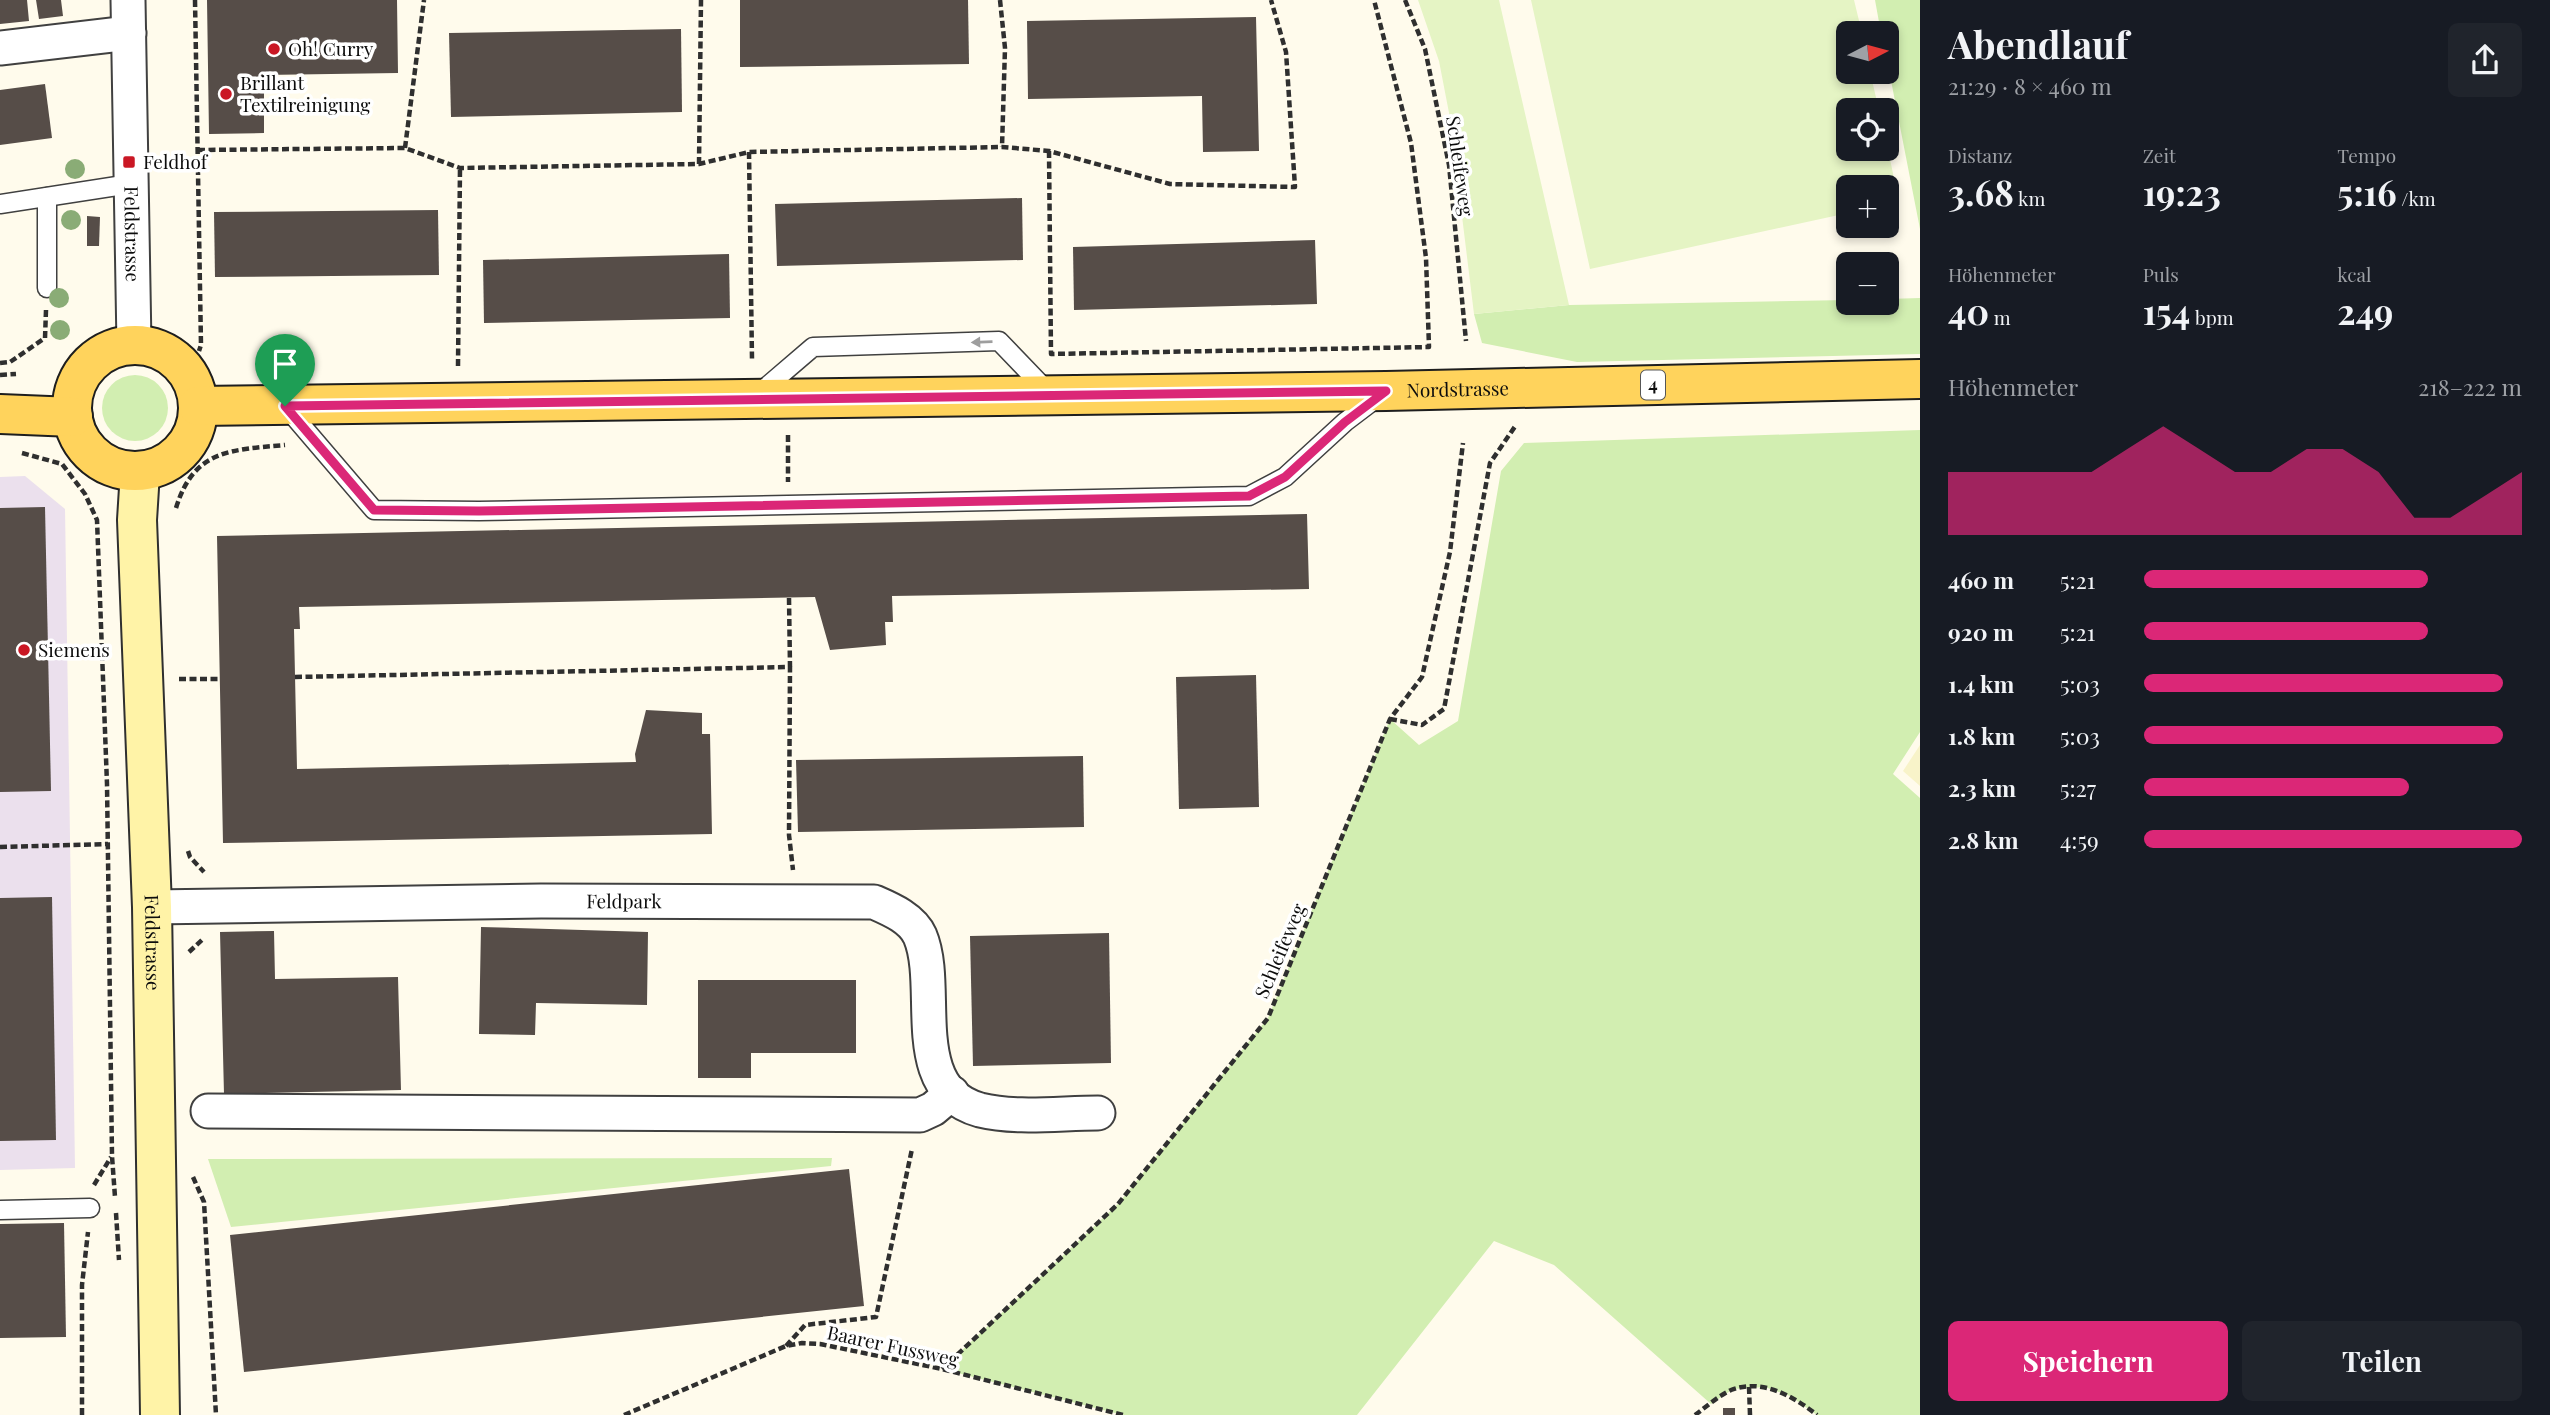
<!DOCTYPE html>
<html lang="de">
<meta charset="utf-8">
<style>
:root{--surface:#171b24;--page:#20242c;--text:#f1f3f6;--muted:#9ea1a6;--accent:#db2777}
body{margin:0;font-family:"Playfair Display",serif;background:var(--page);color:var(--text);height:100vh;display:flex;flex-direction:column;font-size:26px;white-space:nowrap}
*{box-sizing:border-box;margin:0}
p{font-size:23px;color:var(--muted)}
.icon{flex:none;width:38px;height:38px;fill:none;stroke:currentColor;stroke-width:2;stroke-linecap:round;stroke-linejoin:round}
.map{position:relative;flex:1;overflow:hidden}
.drawer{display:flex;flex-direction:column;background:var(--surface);width:630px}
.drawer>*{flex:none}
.needle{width:46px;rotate:84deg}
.tools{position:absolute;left:1836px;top:21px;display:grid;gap:14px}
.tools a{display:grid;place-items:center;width:63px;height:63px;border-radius:10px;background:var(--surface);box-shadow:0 4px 10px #0003;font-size:35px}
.pin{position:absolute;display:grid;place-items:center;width:60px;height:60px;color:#fff;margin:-72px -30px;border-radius:50% 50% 50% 0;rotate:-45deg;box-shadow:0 0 7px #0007}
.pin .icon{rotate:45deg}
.round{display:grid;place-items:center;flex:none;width:74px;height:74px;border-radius:10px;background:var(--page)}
.head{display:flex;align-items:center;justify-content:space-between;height:119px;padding:0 28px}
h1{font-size:38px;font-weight:700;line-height:52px}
.stats{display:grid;grid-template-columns:repeat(3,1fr);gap:10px;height:119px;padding:7px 28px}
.stats div{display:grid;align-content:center}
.stats b{font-size:35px;font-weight:700}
.stats small{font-size:19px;font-weight:400}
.stats p{font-size:19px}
.chart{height:196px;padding:14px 28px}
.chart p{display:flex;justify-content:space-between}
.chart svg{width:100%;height:126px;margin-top:7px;fill:var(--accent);opacity:.7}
.primary-button{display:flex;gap:14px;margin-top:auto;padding:14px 28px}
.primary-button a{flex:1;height:80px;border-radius:10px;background:var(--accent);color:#fff;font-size:28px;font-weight:700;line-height:80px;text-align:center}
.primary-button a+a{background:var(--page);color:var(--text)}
ul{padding:0 28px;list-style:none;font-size:23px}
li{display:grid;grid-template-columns:112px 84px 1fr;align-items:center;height:52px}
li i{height:18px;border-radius:9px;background:var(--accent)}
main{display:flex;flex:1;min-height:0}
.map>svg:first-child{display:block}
.industrial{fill:#ebe0ed}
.farmland{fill:#f8f3c9}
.green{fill:#d2eeb1}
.pitch{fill:#e5f4c4}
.building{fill:#564d48}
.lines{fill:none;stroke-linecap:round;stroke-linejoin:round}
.lane-casing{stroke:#404040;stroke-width:21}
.street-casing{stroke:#404040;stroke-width:37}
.secondary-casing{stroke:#2f2f2f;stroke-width:42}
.primary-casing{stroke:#1e1e1e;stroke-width:42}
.path{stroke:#2f2f2f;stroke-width:4.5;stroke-dasharray:7 3.5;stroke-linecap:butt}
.lane{stroke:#fff;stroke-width:18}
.street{stroke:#fff;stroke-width:33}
.secondary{stroke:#fff3a7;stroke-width:38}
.primary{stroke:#ffd35c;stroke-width:38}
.tree{fill:#8aac76}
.oneway{fill:#9e9e9e}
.route-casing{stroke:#fff;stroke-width:14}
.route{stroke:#db2777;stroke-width:9}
.poi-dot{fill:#ca1724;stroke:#fff;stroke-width:2.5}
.labels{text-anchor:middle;stroke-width:7;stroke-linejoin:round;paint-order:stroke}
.shield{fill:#fff;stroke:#565656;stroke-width:2}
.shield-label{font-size:18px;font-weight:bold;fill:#0d0d0d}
.poi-label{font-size:19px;fill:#0d0d0d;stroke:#fff;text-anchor:start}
.street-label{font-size:19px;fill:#0d0d0d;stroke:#fff}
</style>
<main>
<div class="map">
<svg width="1920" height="1415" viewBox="0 0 1920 1415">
<rect width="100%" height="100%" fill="#fffbec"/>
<polygon class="industrial" points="25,476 65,509 75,1168 0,1170 0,477"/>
<polygon class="farmland" points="1920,745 1920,786 1903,771"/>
<g class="green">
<polygon points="1875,0 1920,0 1920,229 1887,60 1886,33 1881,33"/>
<polygon points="1920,298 1920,354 1577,362 1482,343 1474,314 1569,305 1848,300 1848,303 1886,303 1887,299"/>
<circle cx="135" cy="408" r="33"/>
<polygon points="1920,430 1920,732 1893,774 1920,798 1920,1415 1817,1415 1790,1396 1765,1387 1733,1389 1711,1404 1554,1265 1494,1241 1357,1415 1123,1415 942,1369 1118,1204 1268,1018 1390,719 1419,745 1458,721 1501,471 1524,443"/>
<polygon points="832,1158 831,1166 231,1227 208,1159"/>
</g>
<g class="pitch">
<polygon points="1418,0 1499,0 1569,305 1474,314 1450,118 1439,61"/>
<polygon points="1531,0 1854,0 1862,33 1848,33 1848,72 1870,72 1879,110 1848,110 1848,149 1886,149 1887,145 1899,202 1887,205 1886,187 1848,187 1848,213 1590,269"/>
</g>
<g class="building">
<polygon points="0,0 27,0 29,21 0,24"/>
<polygon points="36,0 61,0 63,16 39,19"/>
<polygon points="207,0 397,0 398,73 264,75 264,133 209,134"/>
<polygon points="740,0 968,0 969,64 740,67"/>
<polygon points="1256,17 1259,151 1203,152 1202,96 1028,99 1027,21"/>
<polygon points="681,29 682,112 451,117 449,33"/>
<polygon points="45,84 52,138 0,145 0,90"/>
<polygon points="1022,198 1023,260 777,266 775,204"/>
<polygon points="438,210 439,275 215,277 214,212"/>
<polygon points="87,216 100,217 99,246 87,246"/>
<polygon points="1315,240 1317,304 1074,310 1073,247"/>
<polygon points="729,254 730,318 484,323 483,260"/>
<polygon points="45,507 51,791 0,792 0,508"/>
<polygon points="1307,514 1309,589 892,596 893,622 885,622 886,645 830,650 815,597 299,607 300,629 294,629 297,769 636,762 635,754 646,710 702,713 702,734 710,734 712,834 223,843 217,536"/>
<polygon points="1256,675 1259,807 1179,809 1176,677"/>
<polygon points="1083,756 1084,827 798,832 796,760"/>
<polygon points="52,897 56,1140 0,1141 0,898"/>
<polygon points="481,927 648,932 647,1005 536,1003 535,1035 479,1034"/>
<polygon points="274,931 275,979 398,977 401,1090 224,1094 220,932"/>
<polygon points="1109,933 1111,1063 973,1066 970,936"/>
<polygon points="698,980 856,980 856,1053 751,1053 751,1078 698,1078"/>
<polygon points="849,1169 864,1306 244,1372 230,1235"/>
<polygon points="64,1223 66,1337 0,1338 0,1224"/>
<rect x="1723" y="1408" width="12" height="7"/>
</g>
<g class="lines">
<defs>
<g id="lane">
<polyline points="47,197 47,288"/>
<polyline points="0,204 130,184"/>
<polyline points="757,395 813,347 999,341 1049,393"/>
<polyline points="285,406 374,510 479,511 1249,496 1285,477 1345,422 1378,397"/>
<polyline points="0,1210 90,1208"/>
</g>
<g id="street">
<path id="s1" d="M 128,0 L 134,345"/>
<polyline points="0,48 129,33"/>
<path id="s2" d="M 152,907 L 541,901 L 874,902 C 890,909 912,918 920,936 C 942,988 904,1089 980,1110 C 1017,1119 1060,1113 1098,1113"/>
<polyline points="208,1111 920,1115 933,1109 952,1093"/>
</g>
<g id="secondary">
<path id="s3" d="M 140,472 L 137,520 L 152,907 L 160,1415"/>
</g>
<g id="primary">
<circle cx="135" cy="408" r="63"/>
<path id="s4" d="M 198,406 L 1386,391 L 1920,379"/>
<polyline points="0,414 73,417"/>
</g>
</defs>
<use href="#lane" class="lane-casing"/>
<use href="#street" class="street-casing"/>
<use href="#secondary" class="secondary-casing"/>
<use href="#primary" class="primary-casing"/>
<g class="path">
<polyline points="195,0 201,345 199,351"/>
<polyline points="1000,0 1005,48 1002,147"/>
<polyline points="1405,0 1425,49 1449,165 1466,341"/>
<polyline points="405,148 424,0"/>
<polyline points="198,150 405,148 460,168 699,164 749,152 1002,147 1049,151 1170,184 1295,187 1286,52 1271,0"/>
<polyline points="1049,151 1051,354 1429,347 1426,258 1411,143 1374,0"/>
<polyline points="749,152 752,359"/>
<polyline points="699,164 701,0"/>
<polyline points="0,363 10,362 45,338 46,310"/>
<polyline points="458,366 460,168"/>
<polyline points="0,375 16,374"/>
<polyline points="788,435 788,482"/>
<polyline points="22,453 62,464 85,494 97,520 107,784 112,1156 115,1197"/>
<path d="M 176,508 C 194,449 231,450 285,445"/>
<polyline points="789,598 790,667"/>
<polyline points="295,677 790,667 789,835 793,870"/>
<polyline points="179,679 220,679"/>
<polyline points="1390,719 1422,725 1444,709 1490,463 1516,425"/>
<polyline points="0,847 108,844"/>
<polyline points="188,851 190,857 204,872"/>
<polyline points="189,952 203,939"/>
<polyline points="193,1177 204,1202 216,1415"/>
<polyline points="94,1185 111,1157"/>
<polyline points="116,1213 119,1260"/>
<polyline points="786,1346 805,1325 876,1317 912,1149"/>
<polyline points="942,1369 1118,1204 1268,1018 1390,719 1422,677 1450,552 1463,443"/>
<polyline points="1749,1387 1750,1415"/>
<polyline points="82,1415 82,1285 88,1232"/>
<polyline points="624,1415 786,1346 802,1343 820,1344 942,1369 1123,1415"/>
<path d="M 1695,1415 C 1706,1407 1718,1396 1731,1390 C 1762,1378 1793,1396 1817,1415"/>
</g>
<use href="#lane" class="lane"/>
<use href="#street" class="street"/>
<use href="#secondary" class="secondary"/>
<use href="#primary" class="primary"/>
</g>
<g class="tree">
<circle cx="75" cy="169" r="10"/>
<circle cx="71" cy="220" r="10"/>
<circle cx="59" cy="298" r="10"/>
<circle cx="60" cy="330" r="10"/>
</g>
<defs><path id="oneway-solid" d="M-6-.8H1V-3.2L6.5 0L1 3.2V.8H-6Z" transform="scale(1.75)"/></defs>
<use class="oneway" href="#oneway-solid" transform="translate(982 342) rotate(178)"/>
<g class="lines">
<defs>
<polygon id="route" points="1386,391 1345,422 1285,477 1249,496 479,511 374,510 285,406"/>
</defs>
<use href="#route" class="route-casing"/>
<use href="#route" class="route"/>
</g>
<g class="poi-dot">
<circle cx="274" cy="49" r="7"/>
<circle cx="226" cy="94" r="7"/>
<rect x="122" y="155" width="14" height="14" rx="3.5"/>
<circle cx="24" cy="650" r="7"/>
</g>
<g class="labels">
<rect class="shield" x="1641" y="370.5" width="24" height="29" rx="5"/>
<g class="shield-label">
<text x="1653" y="391">4</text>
</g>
<g class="poi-label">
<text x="288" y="56">Oh! Curry</text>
<text x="240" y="90">Brillant<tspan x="240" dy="22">Textilreinigung</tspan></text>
<text x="143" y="169">Feldhof</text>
<text x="38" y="657">Siemens</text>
</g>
<g class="street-label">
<text transform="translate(1460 166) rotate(82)" y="7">Schleifeweg</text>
<text dy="7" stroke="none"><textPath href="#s1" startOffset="234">Feldstrasse</textPath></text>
<text dy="7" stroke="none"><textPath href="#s4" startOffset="1260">Nordstrasse</textPath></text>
<text dy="7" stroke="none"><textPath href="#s2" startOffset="472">Feldpark</textPath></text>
<text dy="7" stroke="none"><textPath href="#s3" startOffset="471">Feldstrasse</textPath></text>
<text transform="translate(1280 951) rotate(-67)" y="7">Schleifeweg</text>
<text transform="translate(893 1346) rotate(12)" y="7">Baarer Fussweg</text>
</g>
</g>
</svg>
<div class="tools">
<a><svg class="needle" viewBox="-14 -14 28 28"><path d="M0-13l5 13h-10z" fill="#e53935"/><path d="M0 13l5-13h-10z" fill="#9ea1a6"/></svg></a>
<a><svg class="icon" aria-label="locate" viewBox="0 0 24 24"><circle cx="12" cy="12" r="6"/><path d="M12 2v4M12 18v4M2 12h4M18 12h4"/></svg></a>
<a>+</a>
<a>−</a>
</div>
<div class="pin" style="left:285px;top:406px;background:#1e9e55"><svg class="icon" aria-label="arrive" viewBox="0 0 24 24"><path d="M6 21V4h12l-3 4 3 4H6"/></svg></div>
</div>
<section class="drawer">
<div class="head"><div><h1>Abendlauf</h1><p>21:29 · 8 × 460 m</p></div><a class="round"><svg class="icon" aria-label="share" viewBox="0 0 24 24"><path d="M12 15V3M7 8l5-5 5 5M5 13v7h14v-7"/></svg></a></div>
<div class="stats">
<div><p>Distanz</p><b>3.68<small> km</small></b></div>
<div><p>Zeit</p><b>19:23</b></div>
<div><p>Tempo</p><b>5:16<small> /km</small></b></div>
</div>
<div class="stats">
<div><p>Höhenmeter</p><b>40<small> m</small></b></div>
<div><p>Puls</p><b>154<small> bpm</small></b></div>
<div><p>kcal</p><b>249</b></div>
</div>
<div class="chart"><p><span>Höhenmeter</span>218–222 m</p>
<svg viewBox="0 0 160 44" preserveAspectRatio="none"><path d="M0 44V22L10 22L20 22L30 22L40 22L50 14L60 6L70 14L80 22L90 22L100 14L110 14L120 22L130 38L140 38L150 30L160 22V44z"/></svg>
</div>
<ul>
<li><b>460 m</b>5:21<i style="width:75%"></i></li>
<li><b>920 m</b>5:21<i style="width:75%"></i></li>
<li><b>1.4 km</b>5:03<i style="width:95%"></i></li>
<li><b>1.8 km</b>5:03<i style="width:95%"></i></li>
<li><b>2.3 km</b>5:27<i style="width:70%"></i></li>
<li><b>2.8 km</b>4:59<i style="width:100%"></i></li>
</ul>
<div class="primary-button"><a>Speichern</a><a>Teilen</a></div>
</section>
</main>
